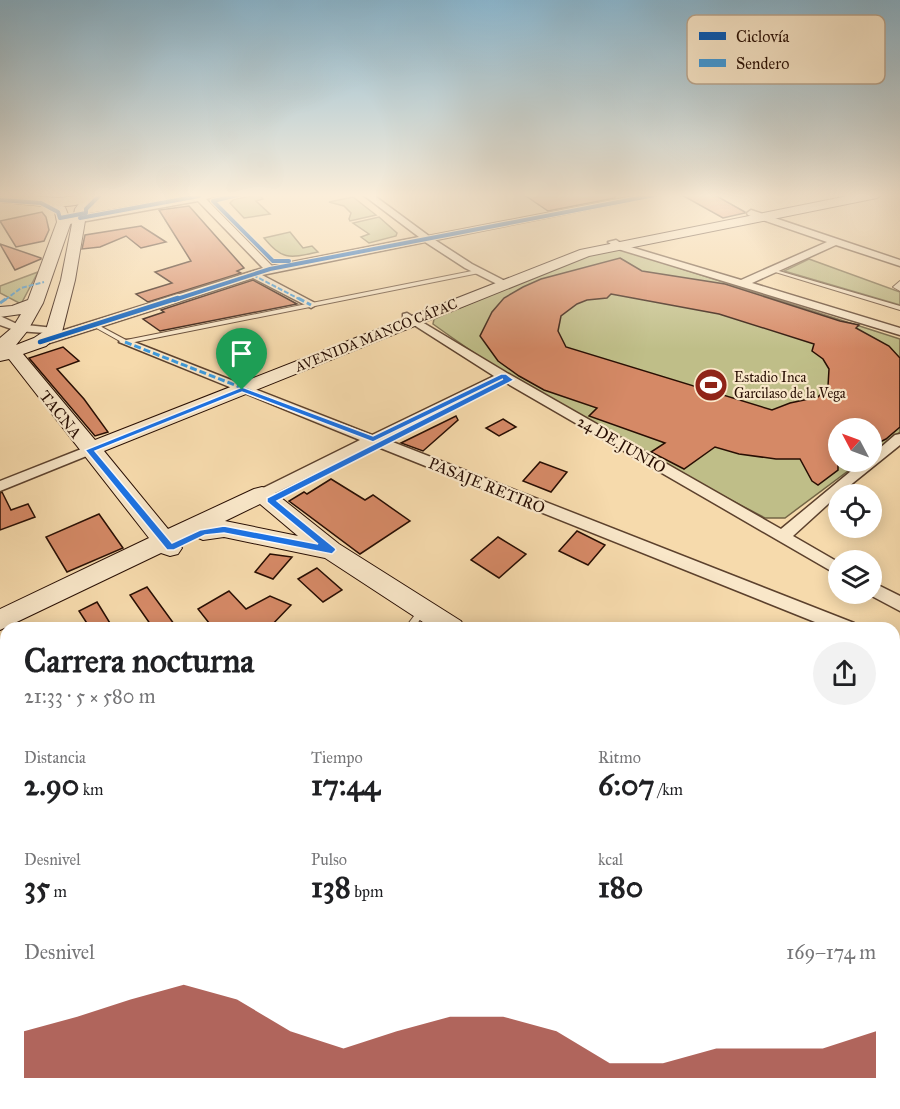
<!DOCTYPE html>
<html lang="es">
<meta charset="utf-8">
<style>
:root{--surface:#fff;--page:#f2f2f2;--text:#202124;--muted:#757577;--accent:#8f2418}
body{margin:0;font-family:"IM FELL Great Primer",serif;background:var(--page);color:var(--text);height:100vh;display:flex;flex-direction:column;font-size:22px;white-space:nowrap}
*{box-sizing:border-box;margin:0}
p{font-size:20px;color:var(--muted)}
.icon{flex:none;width:33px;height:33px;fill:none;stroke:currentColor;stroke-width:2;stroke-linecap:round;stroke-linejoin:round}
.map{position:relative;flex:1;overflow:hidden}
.sheet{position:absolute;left:0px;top:622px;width:900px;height:488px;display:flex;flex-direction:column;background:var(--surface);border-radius:18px 18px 0 0;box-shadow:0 3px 15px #0003}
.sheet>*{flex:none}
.needle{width:39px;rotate:311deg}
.controls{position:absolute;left:828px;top:418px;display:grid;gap:12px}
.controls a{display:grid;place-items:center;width:54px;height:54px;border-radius:50%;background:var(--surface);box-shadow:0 3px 15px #0003;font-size:30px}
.pin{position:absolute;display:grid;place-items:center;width:51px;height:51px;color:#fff;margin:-62px -26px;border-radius:50% 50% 50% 0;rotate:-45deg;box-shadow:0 0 6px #0007}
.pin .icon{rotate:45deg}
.round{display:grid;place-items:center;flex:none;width:63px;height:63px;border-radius:32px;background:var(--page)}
.overview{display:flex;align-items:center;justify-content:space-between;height:102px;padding:0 24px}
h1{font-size:33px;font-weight:800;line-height:45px}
.metrics{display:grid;grid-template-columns:repeat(3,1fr);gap:9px;height:102px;padding:6px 24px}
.metrics div{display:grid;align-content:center}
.metrics b{font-size:30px;font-weight:800}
.metrics small{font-size:16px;font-weight:400}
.metrics p{font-size:16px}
.chart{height:168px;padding:12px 24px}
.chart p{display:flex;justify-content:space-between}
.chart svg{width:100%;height:108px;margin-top:6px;fill:var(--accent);opacity:.7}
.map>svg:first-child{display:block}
.green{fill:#bfbe88;stroke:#746646;stroke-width:1.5}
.building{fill:#d58966;stroke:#280e03;stroke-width:1.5;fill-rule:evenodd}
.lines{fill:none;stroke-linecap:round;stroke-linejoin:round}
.lane-casing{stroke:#5c412d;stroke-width:2}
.street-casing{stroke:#5c412d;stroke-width:3}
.secondary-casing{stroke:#280e03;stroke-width:2}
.primary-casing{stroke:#280e03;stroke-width:2}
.lane{fill:#f9e7c9;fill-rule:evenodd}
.street{fill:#f9e7c9;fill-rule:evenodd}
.secondary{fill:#f9e7c9;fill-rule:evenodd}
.primary{fill:#f6daac;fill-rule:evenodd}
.quiet-far2{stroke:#3d9add;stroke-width:2;stroke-dasharray:5 2;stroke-linecap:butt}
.quiet-far1{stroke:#3d9add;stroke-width:3;stroke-dasharray:7 3;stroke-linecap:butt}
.quiet{stroke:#3d9add;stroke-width:4.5;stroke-dasharray:8 4.5;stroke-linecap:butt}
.cycleway-far1-casing{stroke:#f9e7c9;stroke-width:6}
.cycleway-casing{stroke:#f9e7c9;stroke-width:8}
.cycleway-far1{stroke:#0057b8;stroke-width:4}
.cycleway{stroke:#0057b8;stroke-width:4.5}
.route{fill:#1a73e8;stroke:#fff;stroke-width:1.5;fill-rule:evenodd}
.labels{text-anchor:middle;stroke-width:4.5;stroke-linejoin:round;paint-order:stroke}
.far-street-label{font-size:14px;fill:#280e03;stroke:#f9e7c9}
.far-poi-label{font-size:14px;fill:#280e03;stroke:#f9e7c9;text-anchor:start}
.street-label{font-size:16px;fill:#280e03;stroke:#f9e7c9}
.key{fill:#f9e7c9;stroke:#baa68e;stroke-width:1.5}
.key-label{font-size:16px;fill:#280e03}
</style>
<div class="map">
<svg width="900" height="1109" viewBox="0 0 900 1109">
<rect width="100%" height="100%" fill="#f6daac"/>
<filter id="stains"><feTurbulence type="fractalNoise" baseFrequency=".00333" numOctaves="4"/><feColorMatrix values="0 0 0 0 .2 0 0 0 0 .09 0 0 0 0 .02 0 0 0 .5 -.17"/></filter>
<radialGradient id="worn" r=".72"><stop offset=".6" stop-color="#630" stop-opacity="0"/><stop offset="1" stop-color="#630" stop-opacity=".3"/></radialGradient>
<g class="green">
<polygon points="259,195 263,199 256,201 270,214 244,218 230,203 234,199"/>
<polygon points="353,197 376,215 350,221 349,219 351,213 344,206 329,202"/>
<polygon points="379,217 397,233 396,236 369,243 361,237 369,234 353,223"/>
<path d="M 290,232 L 303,248 L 312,246 L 318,252 C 287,259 282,259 264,238 Z"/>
<path d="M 620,249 L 900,339 L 900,432 L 872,453 L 872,429 L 838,429 L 838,462 L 860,462 L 785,518 L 765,518 C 651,457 537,400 433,324 L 434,319 L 581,256 Z"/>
<polygon points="809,259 900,292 900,305 784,271"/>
<polygon points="38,272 21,304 0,293 0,286"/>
<polygon points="894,761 900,764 900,844 894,854"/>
</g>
<g class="building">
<polygon points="523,194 615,194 615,198 548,211"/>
<polygon points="680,194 713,194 745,212 745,213 723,218"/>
<polygon points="189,206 244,268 237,271 241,273 148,302 136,294 172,283 155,272 191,261 159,210"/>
<polygon points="42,212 46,217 49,230 44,241 16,247 0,221"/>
<polygon points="141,226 166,242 141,248 126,236 100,247 82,249 85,235"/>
<polygon points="0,244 41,258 41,259 15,270"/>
<path d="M 620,258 L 642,271 L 725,284 L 840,321 L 859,325 L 856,328 L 889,346 L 900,358 L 900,427 L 886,439 L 872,446 L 872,429 L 838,429 L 838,470 L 818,485 L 812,481 L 800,459 L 776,459 L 739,454 L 715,447 L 684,469 L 651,452 L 665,443 L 589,416 L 597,408 L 544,390 L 519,376 L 498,361 L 480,336 L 492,312 L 504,298 L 523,287 L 541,279 ZM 611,294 L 719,314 L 814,344 L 812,351 L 823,359 L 829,369 L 828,386 L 818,397 L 790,403 L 772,410 L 566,347 L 558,331 L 561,316 L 577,304 L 587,300 L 607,298 Z"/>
<polygon points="253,280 297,304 160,331 143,319 164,312 161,310"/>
<polygon points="63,347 79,361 57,369 84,399 108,432 95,436 29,358"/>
<polygon points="456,416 458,420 423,451 401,443"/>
<polygon points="503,419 516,427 499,436 486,428"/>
<polygon points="540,462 567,472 551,492 523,481"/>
<polygon points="331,479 365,500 373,495 410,521 360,554 289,501 304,492 307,494"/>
<polygon points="2,492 11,510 28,504 35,517 0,530 0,493"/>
<polygon points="99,514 123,548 67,572 46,537"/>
<polygon points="577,531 605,545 588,565 559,551"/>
<polygon points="498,537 526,554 499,578 471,560"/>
<polygon points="270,554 292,557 273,579 255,572"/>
<polygon points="317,568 342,590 323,602 298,579"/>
<polygon points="147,587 177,628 153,628 130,595"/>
<polygon points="229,591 246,609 270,596 291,605 269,628 213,628 198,609"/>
<polygon points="97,602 113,628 90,628 79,611"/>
</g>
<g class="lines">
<defs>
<g id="lane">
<polygon points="772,269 900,306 900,310 772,271"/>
<polygon points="477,270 480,272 479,273 125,344 91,325 96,324 126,340"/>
<polygon points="900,281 900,291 893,287"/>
<polygon points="423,607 426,608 427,610 414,628 405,628 420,608"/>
<polygon points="0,934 6,936 6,948 0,946"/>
<polygon points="6,1028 6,1050 5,1053 0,1055 0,1033 1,1030"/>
</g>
<g id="street">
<polygon points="192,194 226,194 206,199 272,266 419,237 362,194 372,194 429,236 646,194 664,194 435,240 472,264 509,283 510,285 505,288 465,268 425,242 262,275 315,303 316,305 311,308 253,278 40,346 34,342 49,335 46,333 17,331 0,325 0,316 17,324 54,328 58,332 263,268 198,201 64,225 59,222 64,219 194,196"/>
<polygon points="751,210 900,260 900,266 836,245 752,283 900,328 900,335 618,249 608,242 616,240 624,245 741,280 827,242 748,215 747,213"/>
<polygon points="407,313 507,373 781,529 862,462 872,462 872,455 895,435 900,434 900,445 838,495 793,536 838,562 838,575 503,381 385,439 854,623 857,628 830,628 373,445 267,497 257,497 254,494 257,491 360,440 119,342 121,340 129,340 372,435 494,376 403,318 403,314"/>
<polygon points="89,446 96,450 94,453 0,491 0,481"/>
<polygon points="872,582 900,596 900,611 868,594 872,594"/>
<polygon points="894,640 900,642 900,656 894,654"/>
<polygon points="900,858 900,886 894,889 894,861"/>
<polygon points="321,1104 352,1104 350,1109 318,1109"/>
<polygon points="434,1104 463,1104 466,1109 436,1109"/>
<polygon points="774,1104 802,1104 800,1109 772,1109"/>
</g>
<g id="secondary">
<path d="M 86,194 L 98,194 L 87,209 L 75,280 L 62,332 L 46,346 L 23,354 L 95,440 L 580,250 L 858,194 L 883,194 L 877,198 L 589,256 L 104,451 L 168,529 L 254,489 L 262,487 L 270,489 L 339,544 L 461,621 L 465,628 L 432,628 L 325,558 L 224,537 L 203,540 L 194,536 L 179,544 L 182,548 L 178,554 L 170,556 L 161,553 L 0,630 L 0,609 L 149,538 L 9,359 L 0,361 L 0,338 L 13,327 L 21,314 L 0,317 L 0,307 L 12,306 L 28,300 L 57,222 L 55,212 L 38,202 L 44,198 L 65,207 L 71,222 L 43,303 L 28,330 L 16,345 L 34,338 L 46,330 L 61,280 L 75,209 ZM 260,504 L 298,536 L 225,521 Z"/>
<polygon points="894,900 900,903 900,940 894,938"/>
</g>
<path id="primary" d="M 0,194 L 58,198 L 99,194 C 79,215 26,203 0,202 Z"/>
</defs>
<use href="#lane" class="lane-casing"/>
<use href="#street" class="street-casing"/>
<use href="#secondary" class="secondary-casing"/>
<use href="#primary" class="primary-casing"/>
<use href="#lane" class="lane"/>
<use href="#street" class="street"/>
<use href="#secondary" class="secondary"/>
<use href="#primary" class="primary"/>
<g class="quiet-far2">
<polyline points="253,275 301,300"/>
<polyline points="5,300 21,288 44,282"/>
</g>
<g class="quiet-far1">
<polyline points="298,298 311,305"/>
<polyline points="0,303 7,298"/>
<polyline points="125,342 360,434"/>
</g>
<polyline class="quiet" points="356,432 373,439"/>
<defs>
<g id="cycleway-far1">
<polyline points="242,194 213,201 273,261 289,261"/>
<polyline points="0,200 41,203 58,212 60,218 86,213 86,209 101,194"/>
<polyline points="80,218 199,196"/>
<polyline points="174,300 270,269 660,194"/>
</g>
<polyline id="cycleway" points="40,342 178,298"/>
</defs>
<use href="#cycleway-far1" class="cycleway-far1-casing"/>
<use href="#cycleway" class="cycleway-casing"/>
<use href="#cycleway-far1" class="cycleway-far1"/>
<use href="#cycleway" class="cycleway"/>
</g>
<linearGradient id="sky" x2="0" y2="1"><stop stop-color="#8ab7d0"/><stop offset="0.56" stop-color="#fbeeda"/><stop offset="1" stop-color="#fbeeda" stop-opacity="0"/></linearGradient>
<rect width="900" height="349" fill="url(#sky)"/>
<path class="route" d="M 501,374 L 506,374 L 514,380 L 277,501 L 335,548 L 336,550 L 332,554 L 224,533 L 205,535 L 174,550 L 167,550 L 85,450 L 242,387 L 373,436 ZM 503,379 L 267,498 L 267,502 L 318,544 L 224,526 L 200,530 L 172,543 L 95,451 L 242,392 L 373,442 Z"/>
<defs>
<symbol id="stadium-disc" viewBox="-11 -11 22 22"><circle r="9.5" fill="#8f2418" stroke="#f9e7c9"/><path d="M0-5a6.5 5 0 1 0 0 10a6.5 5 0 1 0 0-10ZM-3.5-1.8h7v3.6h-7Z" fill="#fff"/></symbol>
</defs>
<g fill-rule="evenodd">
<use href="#stadium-disc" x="692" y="366" width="38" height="38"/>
</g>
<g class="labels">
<g class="far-street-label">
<text transform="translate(376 335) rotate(-22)" y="5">AVENIDA MANCO CÁPAC</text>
</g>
<g class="far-poi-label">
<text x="734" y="382">Estadio Inca<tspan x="734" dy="16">Garcilaso de la Vega</tspan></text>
</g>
<g class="street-label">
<text transform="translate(61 414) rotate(51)" y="6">TACNA</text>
<text transform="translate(622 444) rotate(30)" y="6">24 DE JUNIO</text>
<text transform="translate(487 485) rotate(22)" y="6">PASAJE RETIRO</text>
</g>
</g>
<rect x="687" y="15" width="198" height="69" rx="9" class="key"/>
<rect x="699" y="32" width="27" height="8" fill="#0057b8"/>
<rect x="699" y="59" width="27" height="8" fill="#3d9add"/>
<g class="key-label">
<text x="736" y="42">Ciclovía</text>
<text x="736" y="69">Sendero</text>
</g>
<rect width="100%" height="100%" filter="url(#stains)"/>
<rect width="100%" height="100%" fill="url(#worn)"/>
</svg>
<div class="controls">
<a><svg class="needle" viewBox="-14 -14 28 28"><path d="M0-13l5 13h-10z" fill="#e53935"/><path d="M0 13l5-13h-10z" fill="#757577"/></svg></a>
<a><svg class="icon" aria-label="locate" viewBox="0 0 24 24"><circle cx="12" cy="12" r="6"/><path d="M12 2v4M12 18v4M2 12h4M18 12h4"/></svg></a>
<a><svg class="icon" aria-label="layers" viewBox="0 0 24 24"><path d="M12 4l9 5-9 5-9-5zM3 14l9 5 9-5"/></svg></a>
</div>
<div class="pin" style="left:242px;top:390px;background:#1e9e55"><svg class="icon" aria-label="arrive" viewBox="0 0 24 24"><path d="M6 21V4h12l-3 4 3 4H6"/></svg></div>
<section class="sheet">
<div class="overview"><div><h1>Carrera nocturna</h1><p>21:33 · 5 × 580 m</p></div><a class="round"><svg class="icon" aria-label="share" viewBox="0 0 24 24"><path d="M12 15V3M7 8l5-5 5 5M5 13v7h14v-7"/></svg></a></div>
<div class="metrics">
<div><p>Distancia</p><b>2.90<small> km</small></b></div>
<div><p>Tiempo</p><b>17:44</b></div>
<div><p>Ritmo</p><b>6:07<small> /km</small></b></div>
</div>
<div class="metrics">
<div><p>Desnivel</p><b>35<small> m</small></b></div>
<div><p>Pulso</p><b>138<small> bpm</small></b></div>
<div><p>kcal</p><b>180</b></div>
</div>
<div class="chart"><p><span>Desnivel</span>169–174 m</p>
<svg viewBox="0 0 160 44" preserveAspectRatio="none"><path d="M0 44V25L10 19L20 12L30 6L40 12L50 25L60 32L70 25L80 19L90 19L100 25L110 38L120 38L130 32L140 32L150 32L160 25V44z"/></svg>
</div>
</section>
</div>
